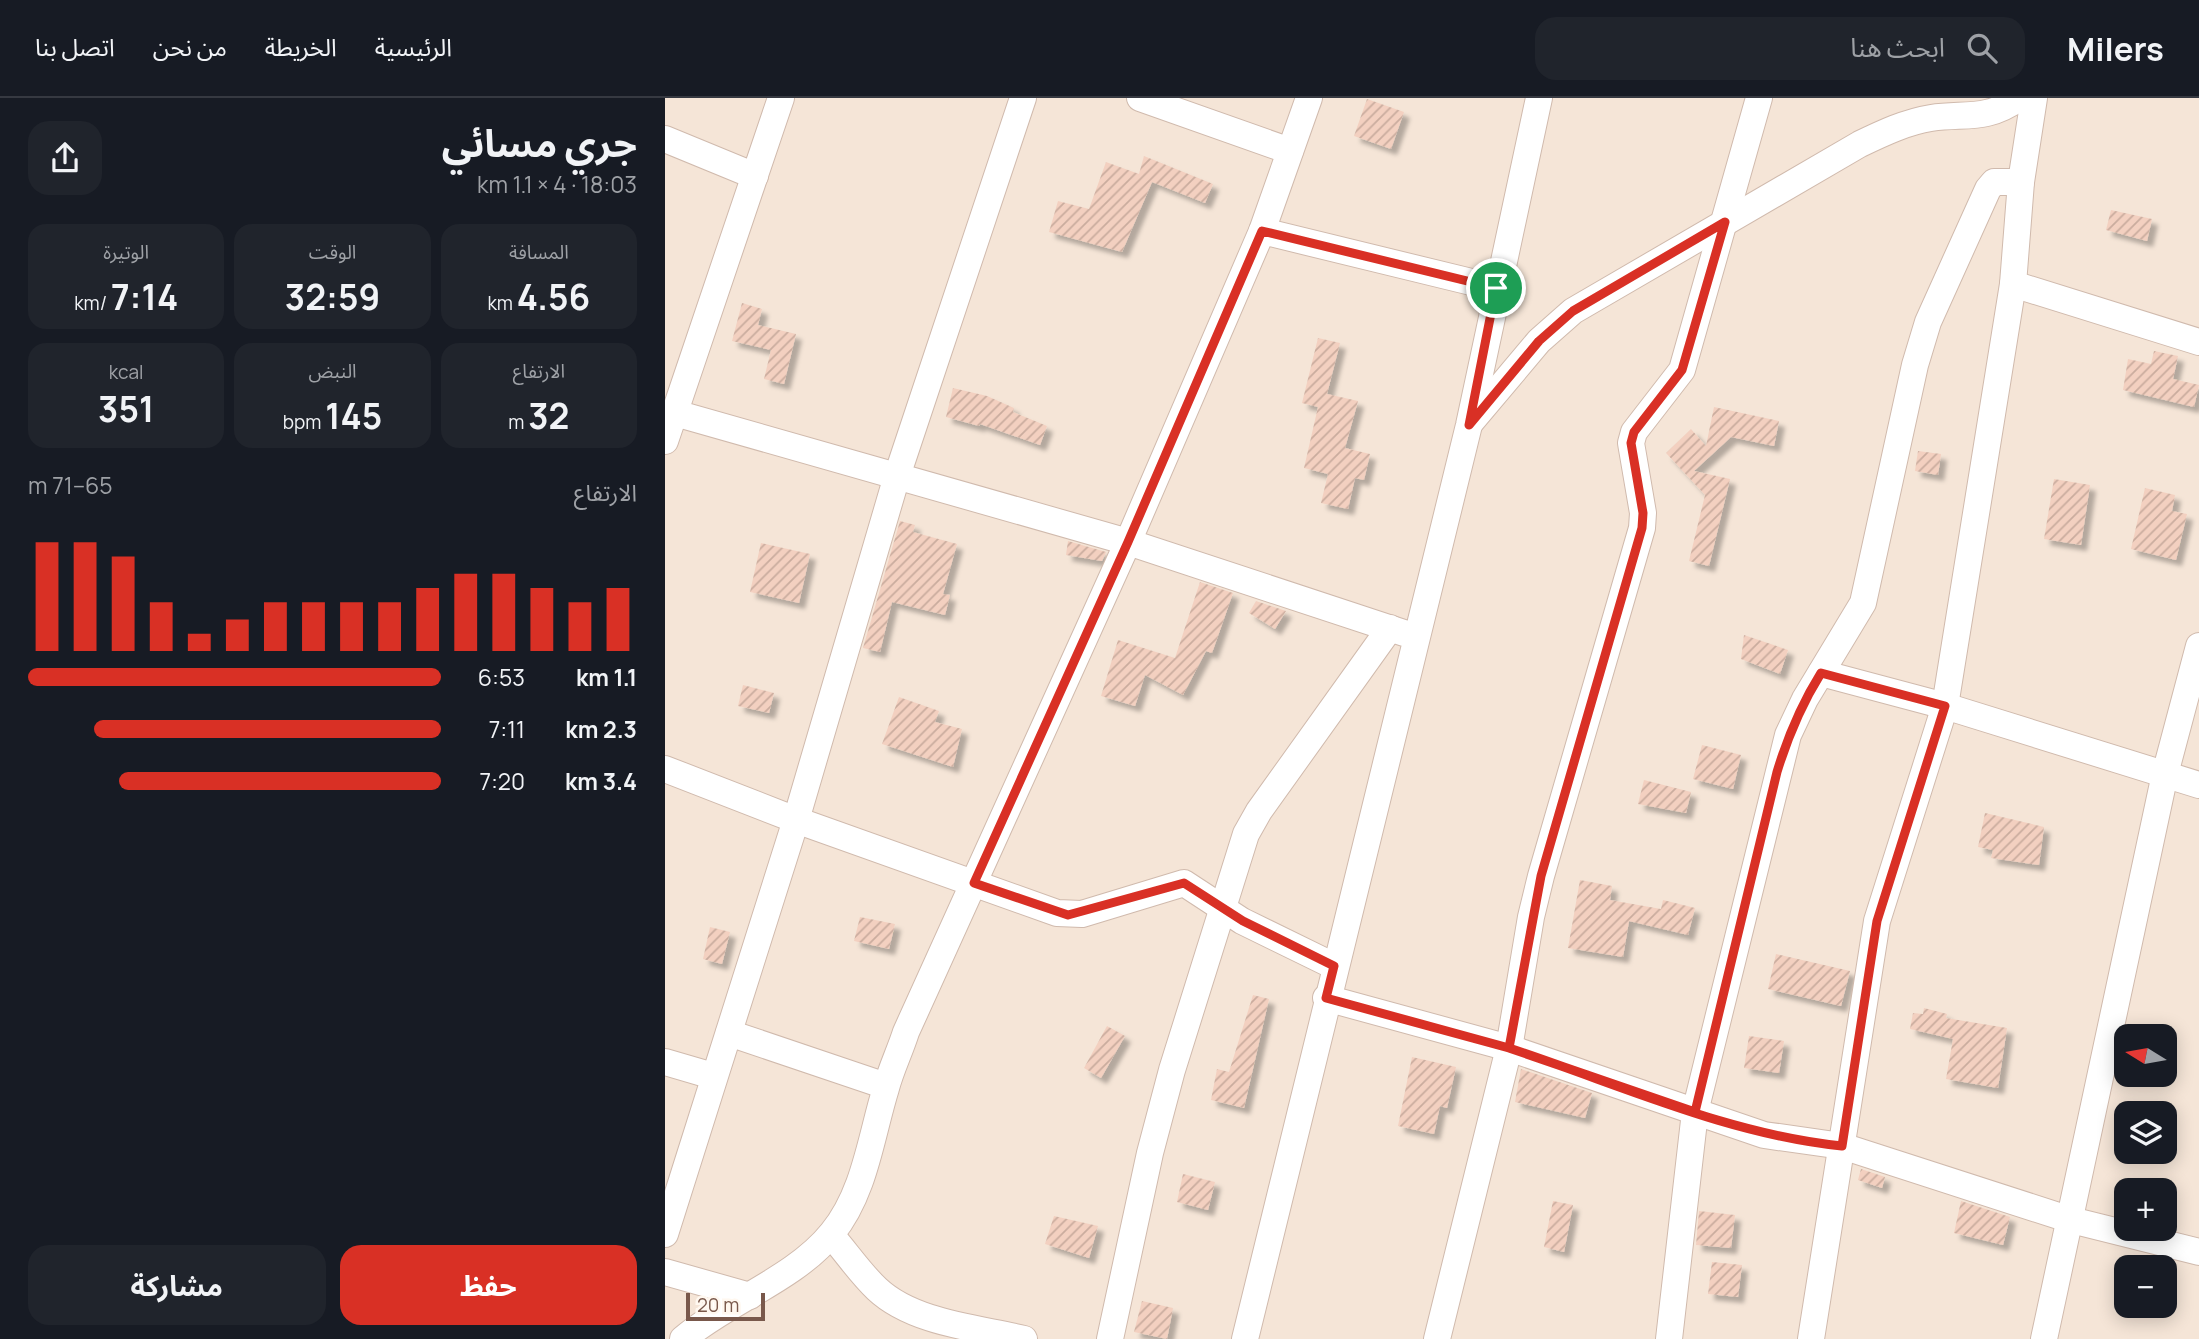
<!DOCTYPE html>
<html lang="ar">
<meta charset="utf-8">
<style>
:root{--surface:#171b24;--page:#20242c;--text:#f1f3f6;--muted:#9ea1a6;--line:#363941;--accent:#d93025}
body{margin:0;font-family:Manrope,"Noto Sans Arabic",sans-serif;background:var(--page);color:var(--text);direction:rtl;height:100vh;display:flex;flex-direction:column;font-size:26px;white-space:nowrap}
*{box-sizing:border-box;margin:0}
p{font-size:23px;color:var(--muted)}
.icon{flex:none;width:38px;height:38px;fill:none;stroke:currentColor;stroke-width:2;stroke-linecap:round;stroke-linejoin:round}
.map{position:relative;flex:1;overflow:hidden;direction:ltr}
.drawer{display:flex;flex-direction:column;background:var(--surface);width:665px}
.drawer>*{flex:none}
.needle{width:46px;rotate:281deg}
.tools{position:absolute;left:1449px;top:926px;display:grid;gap:14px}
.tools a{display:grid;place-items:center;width:63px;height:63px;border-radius:14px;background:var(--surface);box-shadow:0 4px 18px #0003;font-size:35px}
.scale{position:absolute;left:21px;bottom:18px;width:79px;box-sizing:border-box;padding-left:7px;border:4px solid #79584b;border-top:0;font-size:19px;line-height:24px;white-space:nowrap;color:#79584b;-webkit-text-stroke:5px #fff8f0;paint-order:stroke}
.pin{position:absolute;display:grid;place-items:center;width:60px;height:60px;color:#fff;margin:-30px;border:4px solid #fff;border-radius:50%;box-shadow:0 2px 7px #0007}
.round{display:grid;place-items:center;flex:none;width:74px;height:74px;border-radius:21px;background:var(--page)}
.overview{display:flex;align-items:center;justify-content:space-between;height:119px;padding:0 28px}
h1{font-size:38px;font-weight:700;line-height:52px}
.metrics{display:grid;grid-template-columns:repeat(3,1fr);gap:10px;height:119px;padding:7px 28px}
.metrics div{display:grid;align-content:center;border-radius:18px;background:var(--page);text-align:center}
.metrics b{font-size:35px;font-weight:700}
.metrics small{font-size:19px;font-weight:400}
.metrics p{font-size:19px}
.chart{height:196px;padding:14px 28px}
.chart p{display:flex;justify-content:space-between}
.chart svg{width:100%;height:126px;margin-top:7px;stroke:var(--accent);stroke-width:6}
.primary-button{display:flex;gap:14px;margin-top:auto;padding:14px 28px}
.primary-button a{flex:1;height:80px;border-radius:21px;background:var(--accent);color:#fff;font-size:28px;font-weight:700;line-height:80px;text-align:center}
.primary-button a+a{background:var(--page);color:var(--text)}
ul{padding:0 28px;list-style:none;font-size:23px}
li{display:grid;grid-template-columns:112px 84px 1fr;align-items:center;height:52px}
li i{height:18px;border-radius:9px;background:var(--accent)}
header{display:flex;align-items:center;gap:42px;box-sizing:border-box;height:98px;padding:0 35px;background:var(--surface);border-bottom:2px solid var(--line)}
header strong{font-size:33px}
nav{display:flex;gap:38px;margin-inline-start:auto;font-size:24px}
.search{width:490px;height:63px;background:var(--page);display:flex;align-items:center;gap:18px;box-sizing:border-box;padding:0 24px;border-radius:21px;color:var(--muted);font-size:26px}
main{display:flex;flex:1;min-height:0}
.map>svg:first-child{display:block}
.residential{fill:#f5e5d7;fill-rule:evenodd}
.building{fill:url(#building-hatch);filter:url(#shadow)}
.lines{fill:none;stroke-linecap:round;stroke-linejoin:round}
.street-casing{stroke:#d0baad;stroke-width:28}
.street{stroke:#fff;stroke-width:26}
.route-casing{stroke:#fff;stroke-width:14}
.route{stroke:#d93025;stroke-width:9}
</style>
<header>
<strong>Milers</strong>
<div class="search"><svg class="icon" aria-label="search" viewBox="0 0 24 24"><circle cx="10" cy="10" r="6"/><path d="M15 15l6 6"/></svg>ابحث هنا</div>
<nav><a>الرئيسية</a><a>الخريطة</a><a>من نحن</a><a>اتصل بنا</a></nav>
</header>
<main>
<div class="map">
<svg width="1534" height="1241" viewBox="0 0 1534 1241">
<defs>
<pattern id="building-hatch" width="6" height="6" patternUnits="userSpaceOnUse" patternTransform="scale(1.75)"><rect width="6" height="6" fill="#f3d0c0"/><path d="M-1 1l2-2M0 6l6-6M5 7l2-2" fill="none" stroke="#caac9e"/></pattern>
<filter id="shadow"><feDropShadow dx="6" dy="6" stdDeviation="2" flood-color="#0004"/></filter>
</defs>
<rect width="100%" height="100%" fill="#fdf4e9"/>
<path class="residential" d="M 0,0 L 1534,0 L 1534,1241 L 0,1241 ZM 1461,938 L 1500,938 L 1500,976 L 1461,976 ZM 1461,1015 L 1500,1015 L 1500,1054 L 1461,1054 ZM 1461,1092 L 1500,1092 L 1500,1130 L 1461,1130 ZM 1461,1169 L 1500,1169 L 1500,1208 L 1461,1208 Z"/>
<g class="building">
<polygon points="702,1 739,14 726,51 689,38"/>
<polygon points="479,58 548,86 540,105 487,84 457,154 384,134 393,103 424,111 441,64 474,76"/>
<polygon points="1446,112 1487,121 1482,143 1441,132"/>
<polygon points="77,205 97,211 93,227 131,236 119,286 99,281 106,252 67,243"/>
<polygon points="653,240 675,245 662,296 693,303 680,350 705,356 699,382 690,380 683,411 656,405 663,376 639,370 653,309 637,305"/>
<polygon points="1489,253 1513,258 1508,281 1534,287 1529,309 1458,292 1463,261 1486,266"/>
<polygon points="288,290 322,298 349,310 348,314 382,328 375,347 315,326 314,328 281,319"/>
<polygon points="1049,309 1114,323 1109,348 1066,339 1029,373 1065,381 1044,468 1024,463 1040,397 1001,355 1026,331 1041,348"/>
<polygon points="1253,353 1276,356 1273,377 1250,373"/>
<polygon points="1389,381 1425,387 1416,447 1379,441"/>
<polygon points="1480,390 1510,397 1507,413 1522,416 1511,462 1466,451"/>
<polygon points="235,423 250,427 248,434 292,446 278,496 285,497 280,517 227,504 215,554 198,550"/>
<polygon points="403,443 441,454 437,463 401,457"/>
<polygon points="96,445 145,456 134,505 85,494"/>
<polygon points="535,484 568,495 547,555 541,553 518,597 480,577 470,608 436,598 453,542 510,560"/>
<polygon points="591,503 621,513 610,531 584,515"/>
<polygon points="1079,537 1123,552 1115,576 1076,561"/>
<polygon points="78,587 109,595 104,615 73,608"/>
<polygon points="234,599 274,613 270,624 297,631 288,669 217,646"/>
<polygon points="1037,647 1076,657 1068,691 1028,681"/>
<polygon points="979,682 1026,694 1021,715 973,706"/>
<polygon points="1320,715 1379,729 1374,767 1326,760 1328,752 1313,749"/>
<polygon points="915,782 947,788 945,802 996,811 998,802 1030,810 1023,837 964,823 958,859 903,850"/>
<polygon points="195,819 230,826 224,851 189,843"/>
<polygon points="45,829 65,834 57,866 38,861"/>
<polygon points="1111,856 1185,873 1176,908 1103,891"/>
<polygon points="588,897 604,901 579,1010 546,1002 552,971 564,974"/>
<polygon points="1259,910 1282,916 1281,920 1342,930 1333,990 1281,981 1288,941 1245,931 1248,915 1258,916"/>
<polygon points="442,928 460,938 436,980 419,970"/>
<polygon points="1084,938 1119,943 1114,975 1079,970"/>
<polygon points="747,959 791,969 782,1010 775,1008 769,1036 733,1028"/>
<polygon points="856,971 927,995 920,1020 850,1004"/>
<polygon points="1196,1071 1220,1079 1217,1090 1193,1082"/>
<polygon points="518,1076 550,1084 543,1112 512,1104"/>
<polygon points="888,1103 908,1107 899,1154 879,1149"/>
<polygon points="1296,1103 1345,1119 1338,1147 1289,1135"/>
<polygon points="1034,1113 1070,1117 1066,1150 1031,1147"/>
<polygon points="389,1118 433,1128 424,1160 380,1146"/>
<polygon points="1047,1164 1077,1167 1073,1199 1043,1196"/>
<polygon points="477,1203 508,1210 502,1241 469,1234"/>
</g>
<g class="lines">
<defs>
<g id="street">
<polyline points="475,0 625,53"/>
<polyline points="0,41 90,78"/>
<polyline points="597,133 831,190"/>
<polyline points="1348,186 1534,244"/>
<polyline points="10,315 463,444 739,535"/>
<path d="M 805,325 L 874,243 L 908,213 L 1195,46 C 1218,35 1241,24 1266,20 C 1302,15 1321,23 1354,0"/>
<polyline points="0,343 116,0"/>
<polyline points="1156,575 1280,608 1534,687"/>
<polyline points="0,671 131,722 392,815 417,816 519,785 577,823 669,868"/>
<polyline points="661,900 844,950 1099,1037 1177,1048 1406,1122 1534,1154"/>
<polyline points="64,935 221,988"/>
<polyline points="0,964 48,978"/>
<polyline points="0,1136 131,722 232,378 358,0"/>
<path d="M 166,1137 C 181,1154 195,1175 212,1191 C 248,1225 313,1230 359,1241"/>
<polyline points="0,1174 85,1198"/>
<path d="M 18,1241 C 63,1203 130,1181 167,1135 C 200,1095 206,1038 221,990 C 226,971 235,953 241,934 L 463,444 L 597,133 L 644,0"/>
<polyline points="445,1241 485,1055 507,972 581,736 594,713 725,530"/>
<polyline points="580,1241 804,327 874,0"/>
<polyline points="772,1241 844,950 866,819 876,778 977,430 978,415 966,345 969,334 1017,272 1094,0"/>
<polyline points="1004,1241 1030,1014 1123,637 1140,601 1198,505 1250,267 1263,224 1323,91 1329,84 1356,84"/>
<polyline points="1146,1241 1212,823 1280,608 1348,186 1356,84 1369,0"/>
<polyline points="1379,1241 1500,676 1534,548"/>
</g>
</defs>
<use href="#street" class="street-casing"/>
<use href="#street" class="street"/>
</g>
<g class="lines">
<defs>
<path id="route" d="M 831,190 L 597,133 L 463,444 L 309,785 L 403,817 L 519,785 L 578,823 L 669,868 L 661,900 L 844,950 L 1030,1014 L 1112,674 C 1123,638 1136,607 1156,575 L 1280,608 L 1212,823 L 1177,1048 C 1061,1036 954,986 844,950 L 876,778 L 977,430 L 978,415 L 966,345 L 969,334 L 1017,272 L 1060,124 L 908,213 L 874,243 L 804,327 L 831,190"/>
</defs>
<use href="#route" class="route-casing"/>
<use href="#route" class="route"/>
</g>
</svg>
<div class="tools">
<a><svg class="needle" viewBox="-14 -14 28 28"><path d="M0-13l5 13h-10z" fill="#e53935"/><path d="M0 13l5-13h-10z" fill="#9ea1a6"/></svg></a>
<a><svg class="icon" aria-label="layers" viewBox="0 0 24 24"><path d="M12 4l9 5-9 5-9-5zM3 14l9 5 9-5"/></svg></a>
<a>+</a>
<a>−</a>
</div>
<div class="scale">20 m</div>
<div class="pin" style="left:831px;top:190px;background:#1e9e55"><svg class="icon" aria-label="arrive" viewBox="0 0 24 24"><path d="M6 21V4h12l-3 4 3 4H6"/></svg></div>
</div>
<section class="drawer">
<div class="overview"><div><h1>جري مسائي</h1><p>18:03 · 4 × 1.1 km</p></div><a class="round"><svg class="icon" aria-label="share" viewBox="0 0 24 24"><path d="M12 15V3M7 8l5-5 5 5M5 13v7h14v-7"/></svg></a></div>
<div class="metrics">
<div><p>المسافة</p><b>4.56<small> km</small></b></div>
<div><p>الوقت</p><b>32:59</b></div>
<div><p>الوتيرة</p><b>7:14<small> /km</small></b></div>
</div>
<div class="metrics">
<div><p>الارتفاع</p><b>32<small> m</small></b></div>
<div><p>النبض</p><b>145<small> bpm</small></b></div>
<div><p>kcal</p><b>351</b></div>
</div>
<div class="chart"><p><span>الارتفاع</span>65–71 m</p>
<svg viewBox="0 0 160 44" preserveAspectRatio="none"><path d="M5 44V6M15 44V6M25 44V11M35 44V27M45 44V38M55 44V33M65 44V27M75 44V27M85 44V27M95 44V27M105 44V22M115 44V17M125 44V17M135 44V22M145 44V27M155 44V22"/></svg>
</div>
<ul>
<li><b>1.1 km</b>6:53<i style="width:100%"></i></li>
<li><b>2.3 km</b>7:11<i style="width:84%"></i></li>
<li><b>3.4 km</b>7:20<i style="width:78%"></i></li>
</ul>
<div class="primary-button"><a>حفظ</a><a>مشاركة</a></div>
</section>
</main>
